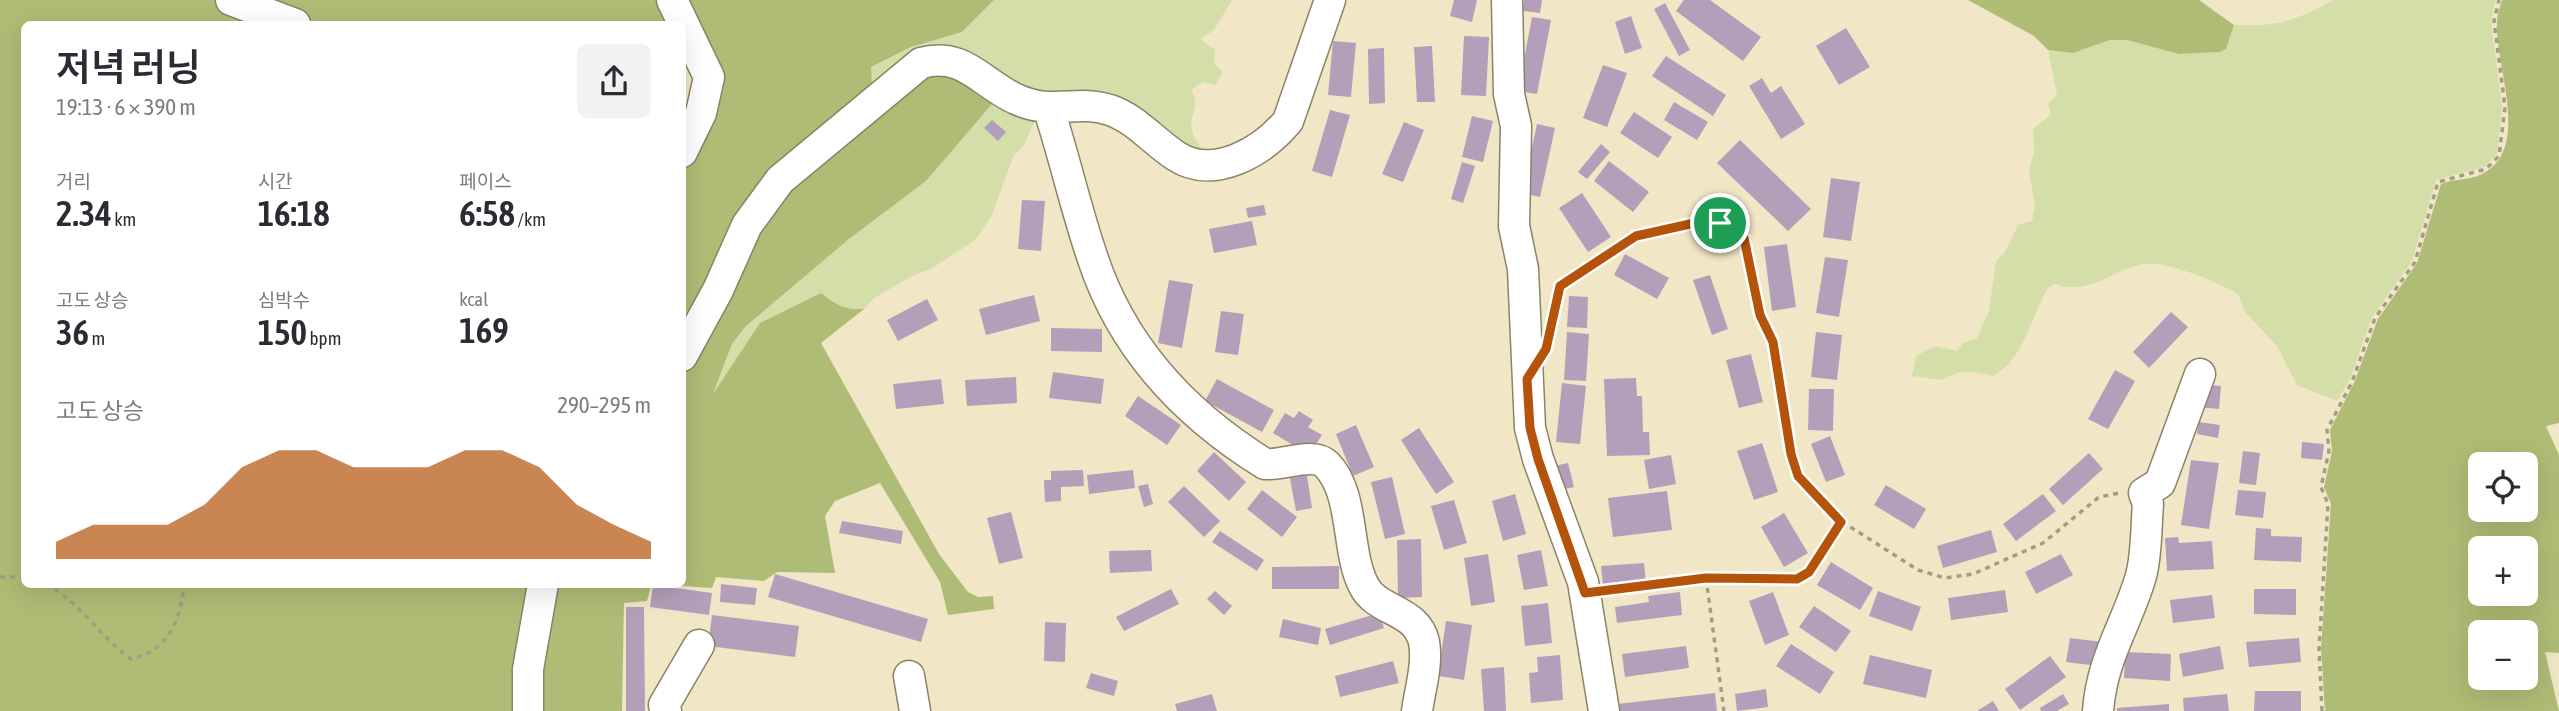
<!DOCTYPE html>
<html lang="ko">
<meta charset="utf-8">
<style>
:root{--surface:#fff;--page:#f2f2f3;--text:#2b2b33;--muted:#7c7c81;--accent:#b45309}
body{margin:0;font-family:"Asap Condensed","Noto Sans KR",sans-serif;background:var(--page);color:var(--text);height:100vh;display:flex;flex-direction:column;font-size:26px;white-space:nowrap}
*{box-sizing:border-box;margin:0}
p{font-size:23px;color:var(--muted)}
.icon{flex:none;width:38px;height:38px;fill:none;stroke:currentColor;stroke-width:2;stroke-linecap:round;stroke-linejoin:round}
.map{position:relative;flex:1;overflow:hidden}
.drawer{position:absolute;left:21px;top:21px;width:665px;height:567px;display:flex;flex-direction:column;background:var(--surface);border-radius:10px;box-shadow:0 7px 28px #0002}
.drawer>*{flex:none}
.fabs{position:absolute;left:2468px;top:452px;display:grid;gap:14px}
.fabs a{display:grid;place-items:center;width:70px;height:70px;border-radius:10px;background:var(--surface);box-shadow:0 7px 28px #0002;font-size:35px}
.pin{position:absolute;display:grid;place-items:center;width:60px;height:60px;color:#fff;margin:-30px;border:4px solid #fff;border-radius:50%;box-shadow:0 2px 7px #0007}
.round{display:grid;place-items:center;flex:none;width:74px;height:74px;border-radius:10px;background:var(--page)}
.overview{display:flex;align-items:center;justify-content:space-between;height:119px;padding:0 35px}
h1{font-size:38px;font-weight:600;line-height:52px}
.metrics{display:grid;grid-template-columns:repeat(3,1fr);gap:10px;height:119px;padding:7px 35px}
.metrics div{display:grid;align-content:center}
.metrics b{font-size:35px;font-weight:600}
.metrics small{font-size:19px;font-weight:400}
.metrics p{font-size:19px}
.chart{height:196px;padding:14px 35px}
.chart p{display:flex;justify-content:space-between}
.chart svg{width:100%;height:126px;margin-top:7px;fill:var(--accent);opacity:.7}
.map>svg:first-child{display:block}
.green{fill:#d3dea8}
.forest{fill:#afbc75;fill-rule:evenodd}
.building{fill:#b39fb9}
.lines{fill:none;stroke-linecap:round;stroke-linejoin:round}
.minor-casing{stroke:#8c8366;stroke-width:33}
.path{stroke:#a49d85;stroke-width:3.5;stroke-dasharray:5 5;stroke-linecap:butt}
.minor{stroke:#fff;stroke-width:30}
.route-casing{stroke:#fff;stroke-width:14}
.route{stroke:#b45309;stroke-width:9}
</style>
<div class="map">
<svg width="2559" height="711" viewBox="0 0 2559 711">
<rect width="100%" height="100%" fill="#f1e7c7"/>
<g class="green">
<path d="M 994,0 L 1232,0 L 1214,30 L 1200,39 L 1215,50 L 1214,64 L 1223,72 L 1215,85 L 1203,82 L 1191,90 C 1200,105 1193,109 1191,123 L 1193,135 L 1203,151 L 1221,150 L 1199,156 L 1122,107 L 873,99 L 871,67 L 911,47 L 962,32 Z"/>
<path d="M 2333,0 L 2496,0 L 2491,21 L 2502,107 L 2497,154 L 2484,167 L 2436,180 L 2412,261 L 2372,317 L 2349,381 L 2337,401 L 2297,385 L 2277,346 L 2245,312 L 2238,294 C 2213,281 2183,267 2155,264 C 2120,260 2096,298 2055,284 L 2048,288 C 2030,318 2025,358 1993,376 C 1972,371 1960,369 1942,380 L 1912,376 L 1916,356 L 1935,346 L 1957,351 L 1963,343 L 1977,338 L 1989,311 L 1996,261 L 2005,252 L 2018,225 L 2032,221 L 2035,206 L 2029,171 L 2034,152 L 2033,129 L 2051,115 L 2048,104 L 2057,95 L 2048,50 L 2073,53 L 2110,40 L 2127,40 L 2179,54 L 2220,52 L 2226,49 L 2234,25 C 2276,27 2296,21 2333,0 Z"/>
<path d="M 999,96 L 1037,116 L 1023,147 L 1014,155 L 991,217 L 975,240 L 931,269 L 910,277 L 874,298 L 864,309 C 845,310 835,305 821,293 L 798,306 L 712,398 L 732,344 L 746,326 L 849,239 L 926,181 Z"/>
</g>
<g class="forest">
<polygon points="0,0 216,0 279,24 24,24 24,584 535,585 521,711 0,711"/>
<polygon points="252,0 658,0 673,24 317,24"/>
<polygon points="682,0 994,0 962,32 911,47 871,67 873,99 809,149 683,344 683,163 707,117"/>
<polygon points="1968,0 2199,0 2234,25 2226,49 2220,52 2179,54 2127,40 2110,40 2073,53 2048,50 2034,36"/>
<path d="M 2502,0 L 2559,0 L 2559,423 L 2546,426 L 2559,455 L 2559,653 L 2545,652 L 2559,711 L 2325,711 L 2321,649 L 2331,504 L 2324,487 L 2332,451 L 2330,430 L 2354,383 L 2378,319 L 2417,263 L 2441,184 C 2455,178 2473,181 2487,171 C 2530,143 2494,62 2497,21 C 2497,14 2500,7 2502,0 ZM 2480,464 L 2525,464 L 2525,509 L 2480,509 ZM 2480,548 L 2525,548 L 2525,593 L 2480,593 ZM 2480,632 L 2525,632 L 2525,677 L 2480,677 Z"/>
<path d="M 933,65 L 999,96 L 926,181 L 849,239 L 746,326 L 732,344 L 713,394 L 760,323 L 821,293 C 836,305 845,310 864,309 L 821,343 L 939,554 L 968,592 L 978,597 L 993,596 L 994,609 L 948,615 L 940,582 L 880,483 L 835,501 L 825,516 L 835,573 L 777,572 L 764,581 L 716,577 L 712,588 L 668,585 L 682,584 L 685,367 L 769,207 Z"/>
<polygon points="550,585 651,585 647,601 624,603 622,711 535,711"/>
</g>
<g class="building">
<polygon points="1454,0 1477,0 1472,22 1450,16"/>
<polygon points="1524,0 1542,0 1540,13 1523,11"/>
<polygon points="1684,0 1710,0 1761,37 1743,61 1676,11"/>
<polygon points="1665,3 1690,50 1679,56 1654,9"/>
<polygon points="1631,16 1642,48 1625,54 1615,22"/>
<polygon points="1532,17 1551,20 1537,94 1518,91"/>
<polygon points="1846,28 1870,67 1839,85 1816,46"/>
<polygon points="1464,36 1489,37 1486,96 1461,95"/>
<polygon points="1333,41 1356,43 1351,97 1328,95"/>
<polygon points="1432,46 1435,102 1417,102 1414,47"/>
<polygon points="1384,48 1385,103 1369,104 1368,49"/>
<polygon points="1666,56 1726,95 1713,116 1652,76"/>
<polygon points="1603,65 1627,73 1607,127 1583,118"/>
<polygon points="1762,78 1771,93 1781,86 1805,124 1781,139 1749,86"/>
<polygon points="1674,102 1708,122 1697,140 1664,120"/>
<polygon points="1330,110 1350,115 1332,177 1312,171"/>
<polygon points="1634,112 1672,137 1658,158 1620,133"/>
<polygon points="1472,116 1493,121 1483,162 1462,157"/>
<polygon points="992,120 1006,132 998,141 984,128"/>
<polygon points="1404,122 1424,130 1403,182 1382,174"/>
<polygon points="1537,124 1555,128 1540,197 1522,193"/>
<polygon points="1740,140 1811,209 1788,231 1717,163"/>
<polygon points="1601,144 1610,152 1587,179 1578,172"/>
<polygon points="1609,161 1649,192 1633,212 1594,181"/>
<polygon points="1462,162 1475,166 1463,203 1451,199"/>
<polygon points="1831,178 1860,182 1851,241 1823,237"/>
<polygon points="1582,193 1611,237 1588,252 1559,208"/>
<polygon points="1022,200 1045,201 1041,251 1018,249"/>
<polygon points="1264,205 1266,215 1248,218 1246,208"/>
<polygon points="1252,221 1257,245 1214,253 1209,229"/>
<polygon points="1787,244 1796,307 1772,311 1764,247"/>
<polygon points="1625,254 1669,278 1657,299 1614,275"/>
<polygon points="1825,257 1848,260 1839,317 1816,313"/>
<polygon points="1710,275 1728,329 1712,335 1693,280"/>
<polygon points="1169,280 1193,284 1182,348 1158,343"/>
<polygon points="1034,295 1040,321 986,335 979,309"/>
<polygon points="1569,296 1588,297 1587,328 1567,327"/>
<polygon points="927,299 938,320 898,341 887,320"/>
<polygon points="1221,311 1244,314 1238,355 1215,352"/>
<polygon points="2171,312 2188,327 2149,368 2133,352"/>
<polygon points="1051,328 1102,329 1102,352 1051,351"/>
<polygon points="1567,332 1589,334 1586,381 1564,380"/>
<polygon points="1816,332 1842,335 1837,380 1811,377"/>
<polygon points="1751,354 1763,402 1739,408 1726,360"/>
<polygon points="2115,370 2135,381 2108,429 2088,419"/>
<polygon points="1053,372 1104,379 1101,404 1049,398"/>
<polygon points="1016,377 1017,403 967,406 965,380"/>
<polygon points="1636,378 1637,396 1642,396 1643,432 1649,432 1650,455 1607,456 1604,379"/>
<polygon points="941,379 944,404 896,409 893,384"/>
<polygon points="1217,379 1274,410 1262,432 1205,401"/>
<polygon points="1562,383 1586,386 1580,444 1556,442"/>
<polygon points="2200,384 2221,386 2219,409 2198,407"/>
<polygon points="1809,389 1834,389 1833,431 1808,430"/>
<polygon points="1138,396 1181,425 1167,445 1125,416"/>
<polygon points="1299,411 1313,420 1308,427 1322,435 1309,455 1273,433 1285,413 1294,418"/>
<polygon points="2199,422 2220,425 2218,438 2197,434"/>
<polygon points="1356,425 1374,467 1353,476 1336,434"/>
<polygon points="1419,428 1454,482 1436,494 1401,440"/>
<polygon points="1830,436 1845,475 1826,482 1811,444"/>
<polygon points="2302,442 2324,444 2322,460 2301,458"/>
<polygon points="1762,443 1778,492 1754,500 1737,451"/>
<polygon points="2243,451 2260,453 2256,485 2239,483"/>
<polygon points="1214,452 1246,482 1229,501 1197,471"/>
<polygon points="2089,453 2103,469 2063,505 2049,489"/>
<polygon points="1671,455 1676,484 1649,489 1644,460"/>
<polygon points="2191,460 2219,463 2209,529 2181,525"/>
<polygon points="1568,463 1574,487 1560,490 1554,466"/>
<polygon points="1311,464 1313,475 1307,476 1312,508 1296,511 1288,468"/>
<polygon points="1083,470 1084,486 1061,487 1061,501 1045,502 1044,480 1051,480 1051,471"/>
<polygon points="1133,470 1135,488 1089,494 1087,475"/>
<polygon points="1392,477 1405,534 1385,539 1371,482"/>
<polygon points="1148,484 1153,504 1144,507 1138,486"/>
<polygon points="1886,485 1926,509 1914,529 1874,505"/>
<polygon points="1184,486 1220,521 1204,537 1168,502"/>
<polygon points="1262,490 1297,517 1282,537 1247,509"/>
<polygon points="2238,490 2266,492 2263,518 2235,515"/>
<polygon points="1667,491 1672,530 1613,537 1608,498"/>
<polygon points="1515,494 1526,534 1503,541 1492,501"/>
<polygon points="2043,494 2056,511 2016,541 2003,524"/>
<polygon points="1454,500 1467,543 1444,550 1431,506"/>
<polygon points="1011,512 1023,558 999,564 987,518"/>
<polygon points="1784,513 1808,553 1784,567 1761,527"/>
<polygon points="842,521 903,531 901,544 839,533"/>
<polygon points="2256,528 2271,529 2271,536 2302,537 2301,562 2254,560"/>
<polygon points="1991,530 1997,552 1943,568 1937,546"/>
<polygon points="1220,531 1264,560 1257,571 1212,542"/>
<polygon points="2178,537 2179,543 2212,541 2214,569 2167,571 2165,538"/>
<polygon points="1421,539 1422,597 1398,598 1397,540"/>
<polygon points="1151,550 1152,571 1110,573 1109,551"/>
<polygon points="1541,550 1548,586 1524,590 1517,555"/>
<polygon points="1488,554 1495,602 1471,606 1464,558"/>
<polygon points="2061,554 2073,575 2036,594 2025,572"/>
<polygon points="1831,562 1873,588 1860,610 1817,585"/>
<polygon points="1644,563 1646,583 1603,586 1601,566"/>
<polygon points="1339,566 1339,589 1272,589 1272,567"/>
<polygon points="775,574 928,619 921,642 768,597"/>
<polygon points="721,584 757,588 755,605 720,602"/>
<polygon points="653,585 712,593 709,615 650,607"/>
<polygon points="1171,589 1179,604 1124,631 1116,617"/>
<polygon points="2254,589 2296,589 2296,615 2254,614"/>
<polygon points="2005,590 2008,612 1951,620 1948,598"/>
<polygon points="1215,591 1232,606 1224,615 1207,599"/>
<polygon points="1878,591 1921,607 1912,631 1869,616"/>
<polygon points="1680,592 1682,615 1617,623 1615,607 1649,602 1648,596"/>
<polygon points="1773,592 1789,635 1765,645 1749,601"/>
<polygon points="2212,595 2215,618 2173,623 2170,600"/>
<polygon points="1548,603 1552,643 1525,646 1521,606"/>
<polygon points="1814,606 1851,631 1836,652 1799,627"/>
<polygon points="626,607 644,607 645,711 626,711"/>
<polygon points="1379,613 1384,628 1330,645 1325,629"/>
<polygon points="712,615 799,626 795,657 708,646"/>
<polygon points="1283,619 1321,628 1318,645 1279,637"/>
<polygon points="1446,621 1472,625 1464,680 1438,676"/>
<polygon points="1045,622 1066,623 1065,662 1044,661"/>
<polygon points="2070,638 2102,642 2098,666 2066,662"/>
<polygon points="2299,638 2301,662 2249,667 2246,642"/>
<polygon points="1791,644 1834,672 1820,694 1776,666"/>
<polygon points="1686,646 1689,668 1625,677 1622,654"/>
<polygon points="2220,646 2224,669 2183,677 2179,654"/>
<polygon points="2125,652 2171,654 2170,681 2124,678"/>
<polygon points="1560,655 1563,700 1531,703 1529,673 1538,672 1537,657"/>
<polygon points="1870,655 1932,670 1926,698 1863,684"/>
<polygon points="2050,656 2066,677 2020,710 2005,689"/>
<polygon points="1393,661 1399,683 1340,697 1335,676"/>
<polygon points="1504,667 1506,711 1484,711 1481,669"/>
<polygon points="1091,673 1118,681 1114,696 1086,688"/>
<polygon points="1766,689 1768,707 1737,711 1735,694"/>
<polygon points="2255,691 2301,691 2301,711 2254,711"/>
<polygon points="1715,693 1717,711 1618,711 1617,704"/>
<polygon points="1212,694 1217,711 1177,711 1175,704"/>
<polygon points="2063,694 2069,704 2057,711 2041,711 2040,708"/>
<polygon points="2227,694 2229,711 2184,711 2183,698"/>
<polygon points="1993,701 1999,711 1977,711"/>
<polygon points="2169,704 2169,711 2117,711 2117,708"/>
</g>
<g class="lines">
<defs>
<g id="minor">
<polyline points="231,0 295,24"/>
<polyline points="672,0 709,77 701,113 682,152"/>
<polyline points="1507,0 1509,94 1516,126 1514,226 1523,269 1530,428 1538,459 1583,582 1604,711"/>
<path d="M 1049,110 C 1065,159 1076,210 1093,259 C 1123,349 1186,415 1265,464 C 1282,466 1314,451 1327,465 C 1355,494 1346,553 1364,586 C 1377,612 1417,609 1424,642 C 1428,664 1420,690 1417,711"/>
<path d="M 682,356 L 718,290 L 747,225 L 780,180 L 921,63 C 964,51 982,84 1016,99 C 1052,116 1076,99 1110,110 C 1136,119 1153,141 1176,156 C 1214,181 1263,151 1288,121 L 1330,0"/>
<polyline points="909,676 915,711"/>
<polyline points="528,711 528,669 543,584"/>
<polyline points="666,711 664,705 699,645"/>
<path d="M 2098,711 C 2102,657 2127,624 2141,576 C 2147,553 2146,527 2148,504 L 2144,493 L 2160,483 L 2200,374"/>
</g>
</defs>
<use href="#minor" class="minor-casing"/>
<g class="path">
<path d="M 1552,331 L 1560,286 C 1569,279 1579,276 1588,270 C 1598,263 1607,253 1617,246 C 1651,224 1700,217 1737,229 L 1750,257 L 1760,315 L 1773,342 L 1791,454 L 1798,476 L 1841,521 L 1918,570 L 1945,578 L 1973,574 L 2043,543 L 2099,497 L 2119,493"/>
<polyline points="0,577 24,577"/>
<polyline points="1706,578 1724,711"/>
<path d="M 46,584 C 80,602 100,637 131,659 C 168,651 181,620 184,584"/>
<polyline points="1608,590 1706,578 1797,580 1809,572 1841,521"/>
<polyline points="2322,711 2319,649 2328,504 2321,487 2329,451 2327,430 2352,382 2375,318 2415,262 2438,182 2486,169 2499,156 2505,107 2494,21 2499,0"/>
</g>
<use href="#minor" class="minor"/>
</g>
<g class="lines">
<defs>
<path id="route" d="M 1699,222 C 1717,223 1733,223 1744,238 L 1760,315 L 1773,342 L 1791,454 L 1798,476 L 1841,522 L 1809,572 L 1797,579 L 1706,578 L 1585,593 L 1538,459 L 1530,428 L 1527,379 L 1546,349 L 1560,286 L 1636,236 Z"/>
</defs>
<use href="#route" class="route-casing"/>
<use href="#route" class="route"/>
</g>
</svg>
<div class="fabs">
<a><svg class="icon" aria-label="locate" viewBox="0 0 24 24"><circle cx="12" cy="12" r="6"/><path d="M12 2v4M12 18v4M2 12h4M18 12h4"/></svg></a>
<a>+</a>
<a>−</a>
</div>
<div class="pin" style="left:1720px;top:223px;background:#1e9e55"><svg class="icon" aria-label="arrive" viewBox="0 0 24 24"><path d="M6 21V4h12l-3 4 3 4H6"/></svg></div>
<section class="drawer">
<div class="overview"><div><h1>저녁 러닝</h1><p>19:13 · 6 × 390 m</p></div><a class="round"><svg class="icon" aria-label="share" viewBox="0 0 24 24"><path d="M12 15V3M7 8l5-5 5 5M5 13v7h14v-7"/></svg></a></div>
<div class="metrics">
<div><p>거리</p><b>2.34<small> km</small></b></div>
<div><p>시간</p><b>16:18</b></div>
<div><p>페이스</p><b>6:58<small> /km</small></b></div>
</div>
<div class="metrics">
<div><p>고도 상승</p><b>36<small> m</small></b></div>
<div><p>심박수</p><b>150<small> bpm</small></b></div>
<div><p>kcal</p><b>169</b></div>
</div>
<div class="chart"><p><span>고도 상승</span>290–295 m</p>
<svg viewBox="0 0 160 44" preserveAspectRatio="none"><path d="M0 44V38L10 32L20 32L30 32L40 25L50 12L60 6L70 6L80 12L90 12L100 12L110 6L120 6L130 12L140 25L150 32L160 38V44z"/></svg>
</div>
</section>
</div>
